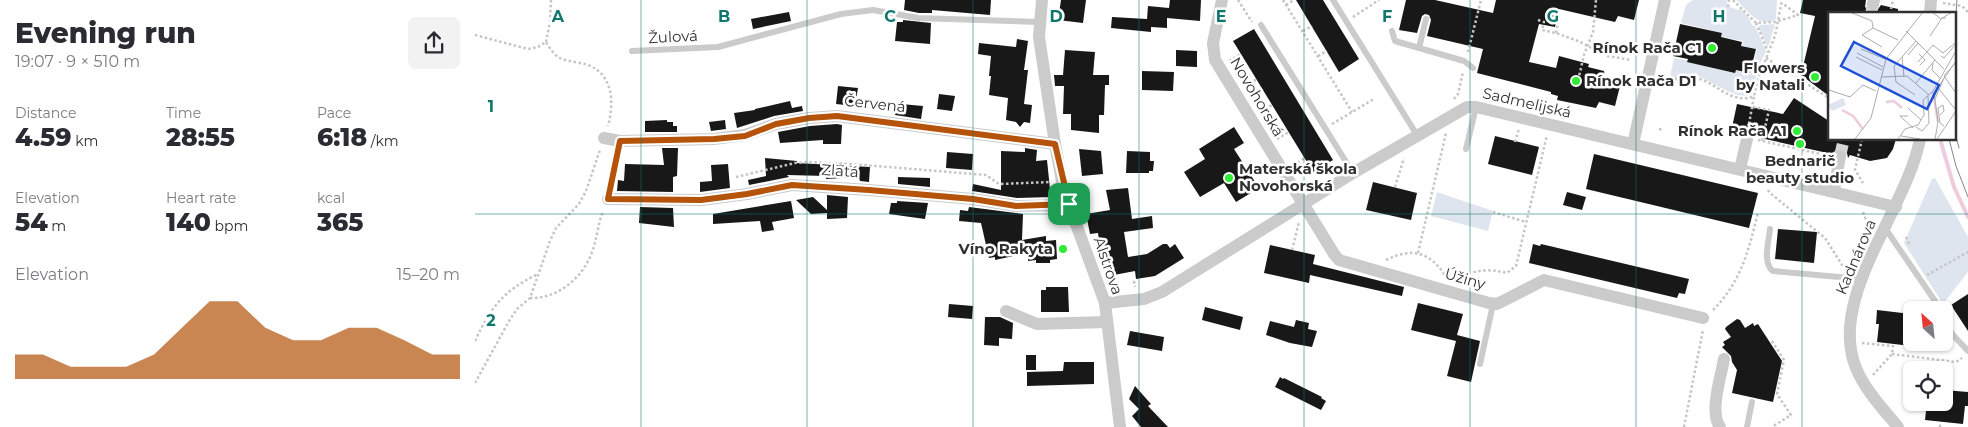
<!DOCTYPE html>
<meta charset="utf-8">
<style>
:root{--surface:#fff;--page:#f2f2f3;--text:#2b2b33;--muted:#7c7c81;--accent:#b45309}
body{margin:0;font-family:Montserrat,sans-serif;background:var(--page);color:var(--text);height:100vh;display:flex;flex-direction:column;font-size:19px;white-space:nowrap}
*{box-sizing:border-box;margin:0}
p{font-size:16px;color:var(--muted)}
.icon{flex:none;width:28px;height:28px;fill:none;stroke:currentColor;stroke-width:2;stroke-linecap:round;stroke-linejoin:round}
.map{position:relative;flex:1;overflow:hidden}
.side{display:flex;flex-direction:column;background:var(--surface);width:475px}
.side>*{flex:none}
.needle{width:32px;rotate:333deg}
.buttons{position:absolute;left:1428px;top:301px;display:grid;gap:10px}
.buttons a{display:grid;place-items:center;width:50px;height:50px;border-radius:8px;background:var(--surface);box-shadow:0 1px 4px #0004;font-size:25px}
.pin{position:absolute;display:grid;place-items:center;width:42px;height:42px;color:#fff;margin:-21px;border-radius:10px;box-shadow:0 2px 8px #0006}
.round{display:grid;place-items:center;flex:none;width:52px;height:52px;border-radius:8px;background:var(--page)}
.headline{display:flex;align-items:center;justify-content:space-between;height:85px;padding:0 15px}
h1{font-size:28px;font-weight:800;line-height:38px}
.metrics{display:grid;grid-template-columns:repeat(3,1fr);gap:8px;height:85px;padding:5px 15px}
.metrics div{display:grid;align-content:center}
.metrics b{font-size:25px;font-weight:800}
.metrics small{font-size:14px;font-weight:400}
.metrics p{font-size:14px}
.chart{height:140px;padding:10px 15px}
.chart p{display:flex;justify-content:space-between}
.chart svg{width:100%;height:90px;margin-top:5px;fill:var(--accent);opacity:.7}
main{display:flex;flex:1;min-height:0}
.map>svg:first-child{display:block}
.green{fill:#dfe5ee}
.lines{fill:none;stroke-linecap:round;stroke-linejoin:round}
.stream{stroke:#eecbdd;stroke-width:4}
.building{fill:#181818}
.street-tunnel{stroke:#d6d6d6;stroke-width:12;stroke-dasharray:12 6;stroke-linecap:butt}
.path{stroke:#c5c5c5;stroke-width:2.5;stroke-dasharray:2.5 2.5;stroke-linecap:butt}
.lane{stroke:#cbcbcb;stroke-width:6}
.street{stroke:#cbcbcb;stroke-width:12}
.tram{stroke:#868686;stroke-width:1}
.route-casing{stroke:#fff;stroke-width:10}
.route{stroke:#b45309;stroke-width:6}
.grid{fill:none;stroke:#0f766e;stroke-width:1;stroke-opacity:0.55}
.poi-dot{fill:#2fec35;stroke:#fff;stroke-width:2}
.labels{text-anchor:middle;stroke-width:5;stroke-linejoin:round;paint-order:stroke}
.street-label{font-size:15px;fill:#313131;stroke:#fff}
.poi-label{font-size:15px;font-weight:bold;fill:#313131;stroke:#fff;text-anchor:end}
.inset-river{fill:none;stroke:#eecbdd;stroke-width:2.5}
.inset-road{fill:none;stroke:#adadad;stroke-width:1}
.view{fill:#1d4ed8;fill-opacity:0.15;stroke:#1d4ed8;stroke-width:2.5}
.inset-edge{fill:none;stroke:#313131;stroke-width:2.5}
.grid-label{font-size:16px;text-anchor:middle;font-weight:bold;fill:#0f766e;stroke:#fff;stroke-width:5;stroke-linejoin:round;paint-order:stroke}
</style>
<main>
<section class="side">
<div class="headline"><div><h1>Evening run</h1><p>19:07 · 9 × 510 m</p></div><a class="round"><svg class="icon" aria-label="share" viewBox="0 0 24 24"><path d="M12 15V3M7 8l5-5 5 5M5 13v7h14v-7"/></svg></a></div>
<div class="metrics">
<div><p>Distance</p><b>4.59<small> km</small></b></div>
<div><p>Time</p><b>28:55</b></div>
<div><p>Pace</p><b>6:18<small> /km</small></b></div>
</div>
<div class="metrics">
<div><p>Elevation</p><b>54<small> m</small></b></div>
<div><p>Heart rate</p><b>140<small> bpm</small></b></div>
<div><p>kcal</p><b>365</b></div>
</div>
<div class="chart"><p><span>Elevation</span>15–20 m</p>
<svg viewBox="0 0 160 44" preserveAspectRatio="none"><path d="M0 44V32L10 32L20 38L30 38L40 38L50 32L60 19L70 6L80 6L90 19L100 25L110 25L120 19L130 19L140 25L150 32L160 32V44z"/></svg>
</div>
</section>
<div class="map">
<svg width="1493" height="427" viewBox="0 0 1493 427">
<rect width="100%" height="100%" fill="#fff"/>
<g class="green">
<path d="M 1218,0 L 1252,0 L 1252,6 L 1264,10 L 1265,8 L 1274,18 L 1277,25 L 1280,26 L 1291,51 C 1288,58 1284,65 1282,72 C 1280,78 1281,86 1278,91 C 1270,107 1232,78 1220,75 C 1210,73 1202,77 1194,81 L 1199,58 L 1276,73 L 1282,49 L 1267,46 L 1268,41 L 1247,37 L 1247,33 L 1206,23 L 1211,5 Z"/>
<path d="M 1262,0 L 1302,0 L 1301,19 C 1286,30 1271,10 1262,0 Z"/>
<polygon points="1300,24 1294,45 1292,46 1283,27 1285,25"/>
<polygon points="1460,178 1493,237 1493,272 1468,304 1429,243 1457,179"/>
<polygon points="962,192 1018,211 1013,231 956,216"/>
</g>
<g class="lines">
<polyline class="stream" points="1465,139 1479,187 1493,217"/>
</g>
<g class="building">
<polygon points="430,0 516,0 515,15 457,10 457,13 444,13 429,10"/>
<polygon points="586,0 611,0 608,23 583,20"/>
<polygon points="695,0 726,0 725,21 692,18 692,28 676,27 676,32 636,28 637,17 672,19 673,6 694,8"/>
<polygon points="821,0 848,0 884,59 864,72"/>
<polygon points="931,0 960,0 1018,13 1021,0 1164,0 1159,20 1143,16 1140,22 1084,9 1080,27 1064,24 1054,62 1081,68 1084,56 1114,64 1113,67 1129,71 1130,79 1146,82 1140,106 1124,102 1121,108 1082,100 1083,96 1076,94 1076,92 1002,73 1008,49 952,36 956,20 954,15 950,14 947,16 942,33 924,30"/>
<polygon points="1328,0 1391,0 1390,7 1396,12 1401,12 1406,5 1423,9 1423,14 1354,14 1354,96 1326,75 1340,16 1325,13"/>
<polygon points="314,12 316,21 278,29 276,19"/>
<polygon points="428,20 456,23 455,44 420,41 422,22 428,22"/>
<polygon points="1205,24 1247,33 1246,37 1267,42 1266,46 1281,49 1275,73 1261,70 1260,73 1212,62 1213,59 1198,56"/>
<polygon points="779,29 858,160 838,172 758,41"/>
<polygon points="542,39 553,41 549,70 553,70 549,104 557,105 555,123 549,122 545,127 541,122 531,120 533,98 514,95 516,76 514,76 516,56 503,54 504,43 541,47"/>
<polygon points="590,50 620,52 618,75 634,75 634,85 630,85 629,115 624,115 624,133 596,130 596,114 588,114 589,86 580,86 579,75 588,75"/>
<polygon points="701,50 722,51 722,67 701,66"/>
<polygon points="667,71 699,72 698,91 667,90"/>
<polygon points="363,86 383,88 380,106 361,104"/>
<polygon points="464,94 480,96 477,111 462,109"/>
<polygon points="1319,98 1354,121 1354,139 1421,139 1418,149 1412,158 1395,161 1375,155 1373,158 1372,153 1367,148 1362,149 1357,154 1281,137 1279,129 1274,127 1267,129 1265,134 1256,132 1262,104 1308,114"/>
<polygon points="315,101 317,108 327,106 328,111 299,116 262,128 259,113 280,110 280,109"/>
<polygon points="426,104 448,106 446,119 420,115 421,110 426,110"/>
<polygon points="192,120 192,122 198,122 198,126 202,126 202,132 170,132 170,121"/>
<polygon points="250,120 251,129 236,131 234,122"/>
<polygon points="362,124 367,125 366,144 348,144 348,140 305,143 303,132 335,126"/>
<polygon points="759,127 769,143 759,149 784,188 761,202 749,183 725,197 709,172 730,159 724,149"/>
<polygon points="1020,136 1064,147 1057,175 1013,164"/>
<polygon points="187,148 203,148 202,176 198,177 198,192 142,191 143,180 149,181 150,164 189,165"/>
<polygon points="550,148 562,150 561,161 572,160 575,189 577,189 578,197 542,198 497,191 498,184 526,190 526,151 550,152"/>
<polygon points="604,149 626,151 628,174 607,176"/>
<polygon points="652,151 675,152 675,161 679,161 678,171 674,171 674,173 651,173"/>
<polygon points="472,152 498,154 497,170 471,168"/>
<polygon points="1119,154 1283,193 1274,228 1111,189"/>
<polygon points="290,158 322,161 322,163 395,167 394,182 385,181 384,177 351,179 351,176 312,175 314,177 274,185 273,180 291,176"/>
<polygon points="253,164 255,188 225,192 225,182 237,181 236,165"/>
<polygon points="423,177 455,178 455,187 423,184"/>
<polygon points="898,182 942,193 936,220 891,210"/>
<polygon points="653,188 657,219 677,216 678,228 649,232 653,257 672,254 688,244 692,244 695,248 700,244 709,258 680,276 661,279 660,271 639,275 638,268 631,269 630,261 627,261 623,233 615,234 611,214 635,210 631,190"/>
<polygon points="1092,192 1111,197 1107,210 1088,205"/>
<polygon points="352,195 373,197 372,218 352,219 352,213 336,214 321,200 338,197 352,210"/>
<polygon points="316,201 319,218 297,222 299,230 287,232 285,221 238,224 238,214"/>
<polygon points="422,201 453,203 450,219 414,214 416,203 422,203"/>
<polygon points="165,207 198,208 199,227 164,223"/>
<polygon points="494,207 548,214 547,240 571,236 571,241 581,240 582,259 575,260 575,263 561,263 561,260 553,261 553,253 520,260 520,257 514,258 506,223 484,221 485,210 493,211"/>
<polygon points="1303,229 1342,232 1339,263 1300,259"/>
<polygon points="1058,244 1065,246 1066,244 1214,279 1210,294 1204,293 1202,298 1054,263"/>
<polygon points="795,245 840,255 838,264 929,287 927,296 835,275 834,283 789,273"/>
<polygon points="571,287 593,287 594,312 566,312 566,290 571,290"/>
<polygon points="1493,294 1493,331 1476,305"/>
<polygon points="943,303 988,314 982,335 1005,341 996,382 972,376 981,341 936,330"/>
<polygon points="474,304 498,306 497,319 473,317"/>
<polygon points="730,307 768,317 765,330 727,320"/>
<polygon points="1402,310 1436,314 1436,346 1402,342 1404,324 1401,324"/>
<polygon points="510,317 525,317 538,323 537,339 524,338 524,346 509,345"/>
<polygon points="1262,319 1265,320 1270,328 1278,323 1279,326 1283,324 1307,361 1298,402 1257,393 1262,370 1257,362 1256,356 1247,347 1250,345 1248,342 1256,337 1250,329 1251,327"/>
<polygon points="821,320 834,323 833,329 842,331 837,347 815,343 791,335 795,321 819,327"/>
<polygon points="655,331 689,337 687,351 652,345"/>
<rect x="551" y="355" width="10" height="15"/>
<polygon points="589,362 619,362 619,384 552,386 552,372 588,371"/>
<polygon points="805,377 808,379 809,378 847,397 846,398 851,401 846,410 800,387"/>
<polygon points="660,386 676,404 673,406 693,427 666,427 657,416 664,409 654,399"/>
<polygon points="1469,390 1493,392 1493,406 1490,406 1488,424 1450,420 1452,402 1469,402"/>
</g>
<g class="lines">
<g class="street-tunnel">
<polyline points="1396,14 1398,4"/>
<polyline points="1365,156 1369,139"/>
</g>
<g class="path">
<polyline points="763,0 777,22"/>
<polyline points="808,0 877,112"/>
<polyline points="1258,0 1281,23 1300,22 1323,15 1307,3"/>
<polyline points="1468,3 1487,6 1493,12"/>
<polyline points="811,5 819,0"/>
<polyline points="1253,7 1254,0"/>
<polyline points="1415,14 1418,0"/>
<polyline points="878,17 904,0"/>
<polyline points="1063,20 1069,22 1067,30 1081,33 1103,41 1133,56 1156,60"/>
<polyline points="1281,23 1293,52"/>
<polyline points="828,31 837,26"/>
<polyline points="1081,33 1084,18"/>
<path d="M 0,35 L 53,49 L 63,47 L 71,42 C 74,47 78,53 83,57 C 92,62 104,62 113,65 C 139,75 139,104 133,126"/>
<polyline points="71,42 75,22 76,0"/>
<polyline points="993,52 1006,0"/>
<polyline points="843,56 852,51"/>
<polyline points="1291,58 1354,98"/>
<polyline points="754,61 766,54"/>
<path d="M 1191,84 C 1198,80 1205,77 1213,77 C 1237,76 1255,107 1279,96 L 1284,76 L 1300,36 L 1307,0"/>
<polyline points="1102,85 1109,55 1118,32 1121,0"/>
<polyline points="770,86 782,79"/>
<polyline points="979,99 983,94 988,72"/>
<polyline points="1278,107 1294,110 1287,141"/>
<polyline points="786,112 797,105"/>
<polyline points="857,124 899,99"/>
<polyline points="1274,124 1279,96"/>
<polyline points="1184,129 1188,130"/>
<polyline points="802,139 814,132"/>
<polyline points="1387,139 1380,170 1388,183"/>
<polyline points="1283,140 1350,155 1350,153"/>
<polyline points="1040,142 1044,129"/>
<polyline points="818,165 830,158"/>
<polyline points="261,177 320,163 332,162 376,164 511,175 524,184 576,182"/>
<polyline points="136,186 143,153"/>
<polyline points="920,187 929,158"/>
<polyline points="1293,190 1295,193 1350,238 1369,268"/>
<polyline points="1018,212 1051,222"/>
<polyline points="1388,212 1391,220 1395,223"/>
<polyline points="1431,237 1435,245"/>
<polyline points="817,250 824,222"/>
<polyline points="943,253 971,133"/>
<path d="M 911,260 C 936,247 956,252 971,277"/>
<polyline points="1452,275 1493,252"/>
<path d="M 980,280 C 997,270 1013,268 1032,273 L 1041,266 L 1072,135"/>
<polyline points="659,281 660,287"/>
<path d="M 55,298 C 82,299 108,278 117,252 C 122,239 123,224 128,211"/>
<path d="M 1238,310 C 1266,282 1274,250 1283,212"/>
<path d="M 0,341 C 16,307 28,291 63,274"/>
<polyline points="1297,341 1309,360 1302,394 1316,415 1297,427"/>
<polyline points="1387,343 1418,346 1417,354 1398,375"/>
<polyline points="1417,354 1481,362 1487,358"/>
<polyline points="0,383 34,321 42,309 55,298 75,241 81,228 104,204 111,191 125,150"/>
<polyline points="1209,427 1228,330"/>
<polyline points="1465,427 1465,423"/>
</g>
<g class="lane">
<polyline points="858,0 942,135"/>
<polyline points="786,25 878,173"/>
<polyline points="917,31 920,41 989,61 998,68"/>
<polyline points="944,48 951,19"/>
<polyline points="157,51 243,47 366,14 398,10 443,18 565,22"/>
<polyline points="991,149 1001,107"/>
<polyline points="1410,228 1460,301 1463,310"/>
<path d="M 1295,229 C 1294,241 1287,263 1298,271 L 1386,279"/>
<polyline points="1469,321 1478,335 1493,351"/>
<polyline points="1005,364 1017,309 1014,303"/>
<polyline points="1272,427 1277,402"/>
</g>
<g class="street">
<polyline points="567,0 564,37 580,144 587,181 594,205 630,303 645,427"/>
<polyline points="747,0 738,43 740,60 859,254 864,260 1014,303 1022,304 1069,280 1228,318"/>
<polyline points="1398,4 1399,0"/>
<polyline points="1455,14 1456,0"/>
<polyline points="129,138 145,141 239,139 270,135 301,124 334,118 362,116 580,144"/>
<polyline points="1158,144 1190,0"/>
<polyline points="1265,169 1273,135"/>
<polyline points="1359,191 1365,156"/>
<polyline points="133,199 226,200 272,194 317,185 394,190 498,199 541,206 594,205"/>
<polyline points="630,303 669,299 687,292 878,173 992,107 1001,107 1421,207"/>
<polyline points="531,311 562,324 632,322"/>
<path d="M 1245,427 C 1234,412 1246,377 1249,359"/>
<path d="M 1423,427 C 1408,409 1390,390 1381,368 C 1352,298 1432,209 1445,139"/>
</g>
<g class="tram">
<polyline points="1479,40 1482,0"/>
<polyline points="1479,129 1484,148"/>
<polyline points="1474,139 1481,166 1493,197"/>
</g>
</g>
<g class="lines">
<defs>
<polygon id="route" points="362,116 580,144 594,204 541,206 498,199 394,190 317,185 272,194 226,200 133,199 145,141 239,139 270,136 301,124 334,118"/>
</defs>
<use href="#route" class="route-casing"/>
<use href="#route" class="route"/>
</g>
<path class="grid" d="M 166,0 L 166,427M 332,0 L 332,427M 498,0 L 498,427M 664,0 L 664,427M 829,0 L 829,427M 995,0 L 995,427M 1161,0 L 1161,427M 1327,0 L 1327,427M 0,214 L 1493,214"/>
<g class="poi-dot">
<circle cx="1237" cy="48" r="5"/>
<circle cx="1340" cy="77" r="5"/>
<circle cx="1101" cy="81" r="5"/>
<circle cx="1322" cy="131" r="5"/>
<circle cx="1325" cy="144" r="5"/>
<circle cx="754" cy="178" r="5"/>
<circle cx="588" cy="249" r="5"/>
</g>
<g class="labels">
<g class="street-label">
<text transform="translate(198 37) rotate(-3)" y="5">Žulová</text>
<text transform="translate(782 97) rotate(59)" y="5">Novohorská</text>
<text transform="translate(1052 103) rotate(13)" y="5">Sadmelijská</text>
<text transform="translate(400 104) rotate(6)" y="5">Červená</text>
<text transform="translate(365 171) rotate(4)" y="5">Zlatá</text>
<text transform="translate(1381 257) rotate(-67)" y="5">Kadnárova</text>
<text transform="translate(633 266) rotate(71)" y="5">Alstrova</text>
<text transform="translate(990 279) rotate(16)" y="5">Úžiny</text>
</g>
<g class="poi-label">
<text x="1227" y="53">Rínok Rača C1</text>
<text x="1330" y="73">Flowers<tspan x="1330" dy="17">by Natali</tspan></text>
<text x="1111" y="86" text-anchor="start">Rínok Rača D1</text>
<text x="1312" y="136">Rínok Rača A1</text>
<text x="1325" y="166" text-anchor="middle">Bednarič<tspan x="1325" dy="17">beauty studio</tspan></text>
<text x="764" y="174" text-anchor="start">Materská škola<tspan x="764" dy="17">Novohorská</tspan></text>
<text x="578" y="254">Víno Rakyta</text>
</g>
</g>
<g transform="translate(1353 12)">
<rect width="128" height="128" fill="#fff"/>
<path d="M 15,86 L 18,93 L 4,99 L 0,93 Z" fill="#dfe5ee"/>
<path class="inset-river" d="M 105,80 L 110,110M 58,90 L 66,89 L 74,96M 14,98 L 25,104 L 35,117"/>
<path class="inset-road" d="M 22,0 L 44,9 L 45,16 L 70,28M 104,0 L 113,7 L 124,0M 45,16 L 34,23 L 54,35M 78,19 L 116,57M 102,24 L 114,6 L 118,6M 33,37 L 57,47M 29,41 L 55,55M 115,41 L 127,31M 91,42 L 97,48 L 92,53M 80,43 L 90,31M 113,44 L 116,46 L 128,32M 28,45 L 54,58M 74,45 L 76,65M 90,50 L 105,33 L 115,41M 128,50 L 116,64 L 128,81M 105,51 L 104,58 L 112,66M 53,65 L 79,64 L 101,83M 88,71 L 107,48M 111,77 L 127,97M 1,78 L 22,85 L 35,73 L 48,79M 87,83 L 68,70 L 66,54 L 88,29M 107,87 L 116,66M 80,96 L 93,108M 112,103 L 116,99 L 115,93 L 110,96 L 112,111 L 116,114M 80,104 L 72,104 L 85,116M 88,115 L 94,119 L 101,111 L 100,84M 73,124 L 92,127M 27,127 L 43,106 L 58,47 L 95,0M 70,127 L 77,117 L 90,113 L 96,103 L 95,88 L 105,79 L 128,39M 107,127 L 110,110 L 106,81 L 128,49M 109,127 L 128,99"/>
<path class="view" d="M 26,30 L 111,73 L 99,97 L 13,54 Z"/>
<rect width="128" height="128" class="inset-edge"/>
</g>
<g class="grid-label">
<text x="83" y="22">A</text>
<text x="249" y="22">B</text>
<text x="415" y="22">C</text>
<text x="581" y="22">D</text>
<text x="746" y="22">E</text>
<text x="912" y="22">F</text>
<text x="1078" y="22">G</text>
<text x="1244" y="22">H</text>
<text x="16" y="112">1</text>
<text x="16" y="326">2</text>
</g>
</svg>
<div class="buttons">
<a><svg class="needle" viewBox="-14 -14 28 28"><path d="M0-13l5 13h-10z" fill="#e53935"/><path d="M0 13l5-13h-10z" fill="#7c7c81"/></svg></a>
<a><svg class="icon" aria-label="locate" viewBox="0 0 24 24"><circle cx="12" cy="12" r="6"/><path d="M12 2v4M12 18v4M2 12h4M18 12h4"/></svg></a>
</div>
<div class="pin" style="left:594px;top:204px;background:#1e9e55"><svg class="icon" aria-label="arrive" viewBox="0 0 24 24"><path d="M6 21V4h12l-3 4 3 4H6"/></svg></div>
</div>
</main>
